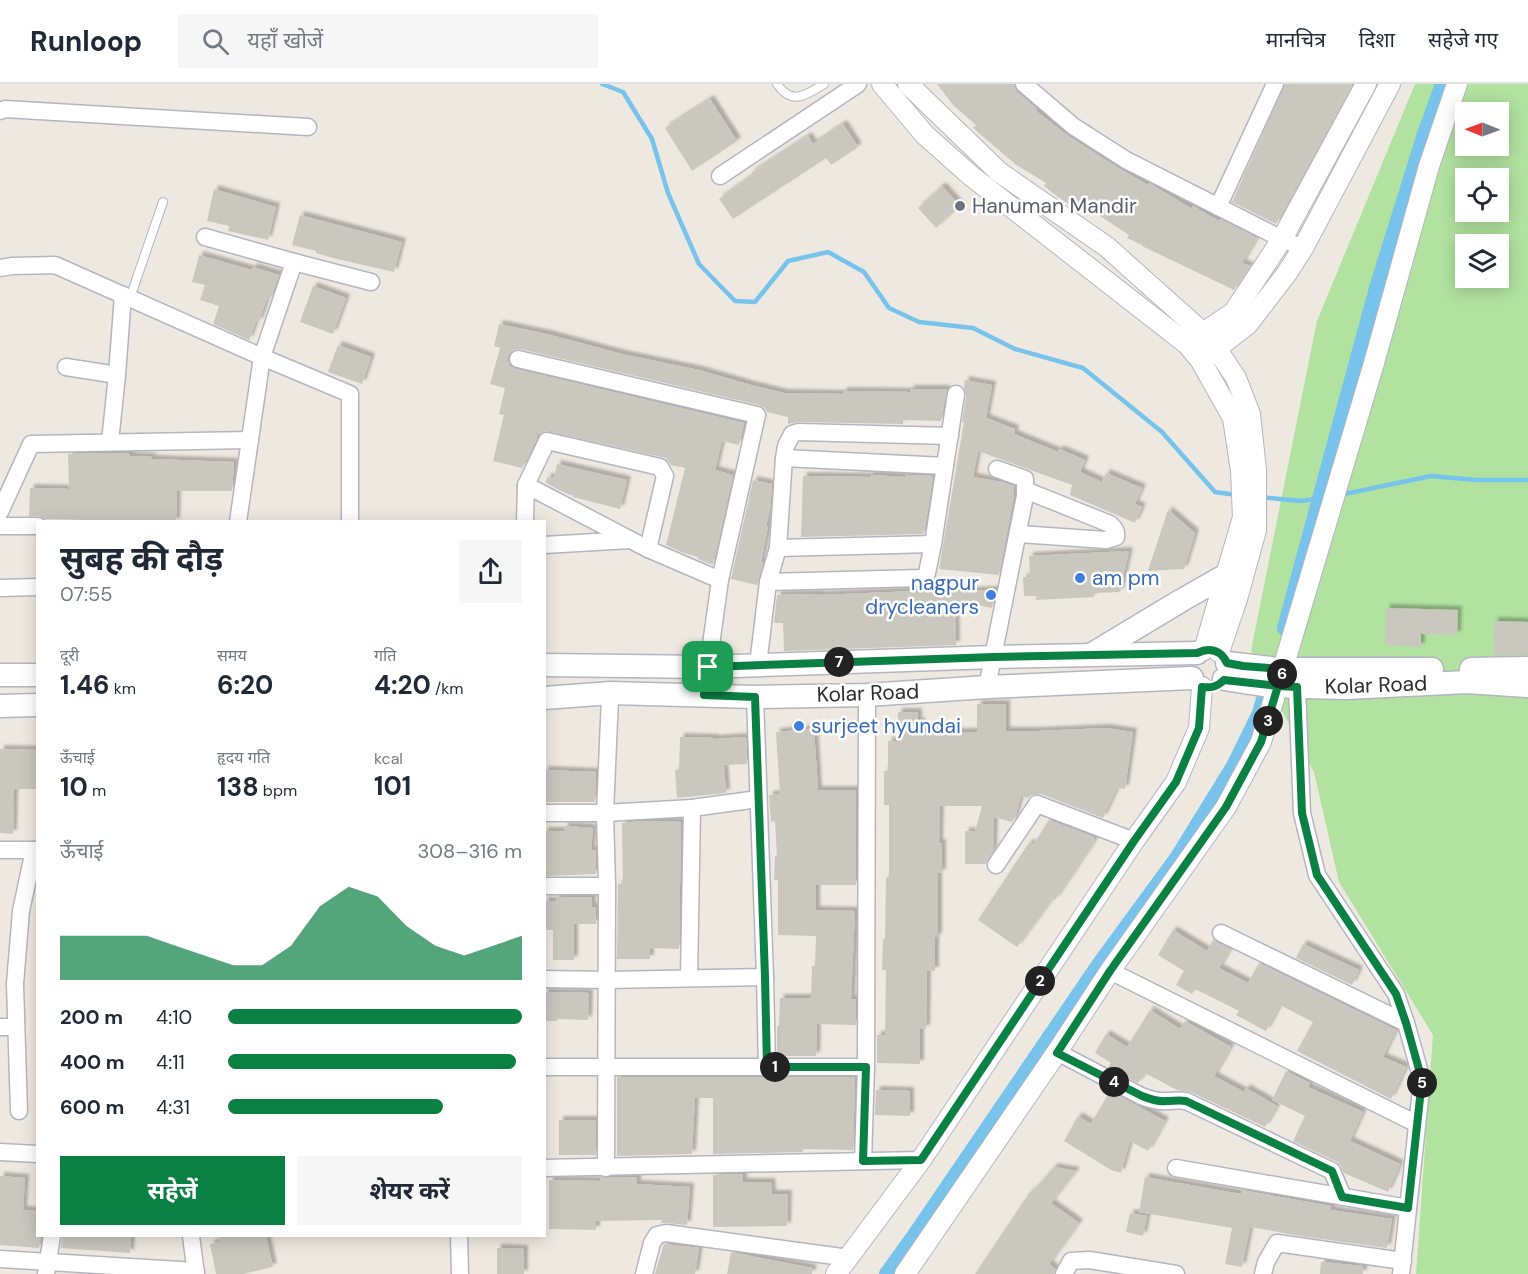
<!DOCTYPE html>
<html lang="hi">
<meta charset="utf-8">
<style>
:root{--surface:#fff;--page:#f6f6f7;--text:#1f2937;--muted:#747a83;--line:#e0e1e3;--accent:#0b8043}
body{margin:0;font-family:"DM Sans","Noto Sans Devanagari",sans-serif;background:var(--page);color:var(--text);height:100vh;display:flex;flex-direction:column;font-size:22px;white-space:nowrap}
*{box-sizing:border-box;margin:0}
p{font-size:20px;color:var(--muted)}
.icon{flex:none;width:33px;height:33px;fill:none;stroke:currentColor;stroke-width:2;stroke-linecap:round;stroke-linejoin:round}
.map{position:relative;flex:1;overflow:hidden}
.side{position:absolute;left:36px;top:436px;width:510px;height:717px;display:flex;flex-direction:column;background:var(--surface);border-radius:0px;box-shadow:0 3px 15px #0003}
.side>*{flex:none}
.needle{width:39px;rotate:271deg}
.tools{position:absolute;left:1455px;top:18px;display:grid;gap:12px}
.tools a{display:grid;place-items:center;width:54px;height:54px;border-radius:0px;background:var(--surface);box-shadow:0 3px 15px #0003;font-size:30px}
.pin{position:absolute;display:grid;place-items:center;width:51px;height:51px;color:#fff;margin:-26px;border-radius:12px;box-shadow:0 3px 9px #0006}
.km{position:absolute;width:30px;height:30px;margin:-15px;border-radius:50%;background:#222;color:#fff;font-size:16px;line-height:30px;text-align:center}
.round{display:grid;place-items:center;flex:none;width:63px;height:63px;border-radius:0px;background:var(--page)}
.headline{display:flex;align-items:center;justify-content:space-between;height:102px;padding:0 24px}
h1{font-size:33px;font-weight:700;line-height:45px}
.stats{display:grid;grid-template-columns:repeat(3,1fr);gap:9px;height:102px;padding:6px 24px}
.stats div{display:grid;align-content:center}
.stats b{font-size:26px;font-weight:700}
.stats small{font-size:16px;font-weight:400}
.stats p{font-size:16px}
.chart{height:168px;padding:12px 24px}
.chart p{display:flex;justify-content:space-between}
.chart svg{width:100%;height:108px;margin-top:6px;fill:var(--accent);opacity:.7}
.button{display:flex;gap:12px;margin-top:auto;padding:12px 24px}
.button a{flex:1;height:69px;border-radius:0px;background:var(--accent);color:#fff;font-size:24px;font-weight:700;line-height:69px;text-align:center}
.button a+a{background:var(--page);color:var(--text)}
ul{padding:0 24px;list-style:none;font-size:20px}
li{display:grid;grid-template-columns:96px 72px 1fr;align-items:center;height:45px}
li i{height:15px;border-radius:8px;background:var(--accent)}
header{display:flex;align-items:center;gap:36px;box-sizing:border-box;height:84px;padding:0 30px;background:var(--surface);border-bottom:2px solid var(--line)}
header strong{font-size:28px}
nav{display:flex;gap:33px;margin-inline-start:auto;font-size:21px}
.search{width:420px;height:54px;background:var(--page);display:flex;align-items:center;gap:15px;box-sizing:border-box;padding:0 21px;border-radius:0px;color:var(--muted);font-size:22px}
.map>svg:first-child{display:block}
.green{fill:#b1e2a0;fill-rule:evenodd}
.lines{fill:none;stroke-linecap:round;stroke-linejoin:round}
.stream{stroke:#78c3eb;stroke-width:4.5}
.canal{stroke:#78c3eb;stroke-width:16}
.building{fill:#cac7bf;filter:url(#shadow)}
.service-casing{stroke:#b4b5c0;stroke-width:10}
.minor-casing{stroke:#b4b5c0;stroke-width:19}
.tertiary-casing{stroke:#b4b5c0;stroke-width:22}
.secondary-casing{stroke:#b4b5c0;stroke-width:25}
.service{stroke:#fff;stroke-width:8}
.minor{stroke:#fff;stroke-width:16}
.tertiary{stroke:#fff;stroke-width:20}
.secondary{stroke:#fff;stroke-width:22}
.route-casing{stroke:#fff;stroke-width:12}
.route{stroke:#0b8043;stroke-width:8}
.worship-dot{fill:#6b7280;stroke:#fff;stroke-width:2}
.shop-dot{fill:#3f7fe0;stroke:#fff;stroke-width:2}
.labels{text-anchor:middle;stroke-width:5;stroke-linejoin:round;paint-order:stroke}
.worship-label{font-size:21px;fill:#5b616d;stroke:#fff;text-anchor:start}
.shop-label{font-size:21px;fill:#366cbe;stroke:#fff;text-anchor:start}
.street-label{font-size:21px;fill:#2d2d2d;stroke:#fff}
</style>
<header>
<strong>Runloop</strong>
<div class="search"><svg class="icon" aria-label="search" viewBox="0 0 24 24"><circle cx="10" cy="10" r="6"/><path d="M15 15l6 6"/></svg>यहाँ खोजें</div>
<nav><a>मानचित्र</a><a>दिशा</a><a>सहेजे गए</a></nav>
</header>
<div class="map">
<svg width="1528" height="1190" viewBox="0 0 1528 1190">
<defs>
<filter id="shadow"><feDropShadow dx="4" dy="-4" stdDeviation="1.5" flood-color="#0004"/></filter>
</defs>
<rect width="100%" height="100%" fill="#eee9e0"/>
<path class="green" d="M 1415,0 L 1528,0 L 1528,1190 L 1416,1190 L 1433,951 L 1339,798 L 1314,688 L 1251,567 L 1317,237 ZM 1466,28 L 1498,28 L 1498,62 L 1466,62 ZM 1466,94 L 1498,94 L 1498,128 L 1466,128 ZM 1466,160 L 1498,160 L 1498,194 L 1466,194 Z"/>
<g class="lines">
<g class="stream">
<polyline points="602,0 623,8 652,55 668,109 699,180 735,217 755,218 788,177 828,168 864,188 889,224 919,238 973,244 1015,265 1083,284 1162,348 1215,408 1237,411"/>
<polyline points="1340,411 1431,392 1476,396 1528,396"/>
<polyline points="1260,413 1301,417 1329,413"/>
</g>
<g class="canal">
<polyline points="1285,544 1377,204 1424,53 1443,0"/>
<polyline points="887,1190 913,1154 1099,881 1178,773 1234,682 1260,629 1265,612"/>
</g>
</g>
<g class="building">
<polygon points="937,0 1014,0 1017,8 1037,25 1036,27 1067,51 1120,85 1148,101 1149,99 1159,105 1192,125 1193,122 1219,137 1220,135 1257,154 1242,179 1250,182 1234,206 1142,162 1142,161 1127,154 1129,151 1091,126 1087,132 1058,113 1044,102 1046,99 1015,80 1000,67 973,44 976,41 953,21"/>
<polygon points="1285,0 1352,0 1276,140 1232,118"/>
<polygon points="710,15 737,57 692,87 665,44"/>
<polygon points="843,40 858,63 831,81 826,74 733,135 719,115 753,91 751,89 808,52 813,60"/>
<polygon points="942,102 960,122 936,144 918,124"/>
<polygon points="214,105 276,123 268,156 228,147 229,142 207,137"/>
<polygon points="300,131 402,158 394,188 337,175 316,169 316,167 292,161"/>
<polygon points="199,171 252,186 253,183 279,191 270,215 267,214 259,238 256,237 249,256 213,240 219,222 200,216 205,201 192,198"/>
<polygon points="313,202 346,214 333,250 300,238"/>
<polygon points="499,240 547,250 622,270 699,286 751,301 784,309 843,310 843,307 910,308 910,305 947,305 941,337 903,336 903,340 798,338 788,340 788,333 767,328 765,324 759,321 520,265 516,265 511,267 508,272 508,277 510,282 516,285 744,339 739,361 722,357 715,386 733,391 713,481 698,475 698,473 684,469 666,461 685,384 671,381 666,374 545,347 540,350 537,349 536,356 522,384 493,377 504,331 499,330 505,304 490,300 500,264 494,262"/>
<polygon points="338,261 371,273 362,300 328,288"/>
<polygon points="965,296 992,301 986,334 1015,345 1014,350 1058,368 1059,365 1085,376 1080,388 1102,398 1106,389 1142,404 1135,420 1142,423 1135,439 1070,411 1072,401 978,367 973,393 1002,398 1014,402 1014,411 999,491 939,485 964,338 962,338 966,312 964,304"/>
<polygon points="107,369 130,370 130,372 152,373 152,375 234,378 232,407 177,407 176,438 46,435 39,432 29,432 30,404 69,405 68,370"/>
<polygon points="557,380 627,396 620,425 573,413 574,412 565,409 546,399 547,393 554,394"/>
<polygon points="870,391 905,393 906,391 933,392 924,450 801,453 803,392 870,393"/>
<polygon points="753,396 772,400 770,426 766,442 768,442 761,478 763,478 757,501 731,495"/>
<polygon points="1168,426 1195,449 1184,485 1148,487"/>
<polygon points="1129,467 1120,508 1094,509 1094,513 1036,516 1036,512 1024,512 1023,493 1030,493 1029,472"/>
<polygon points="996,506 992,524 955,517 956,561 784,567 783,539 774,539 777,511 820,510 820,511 916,507 916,509"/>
<polygon points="1386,524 1458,526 1457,551 1421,550 1421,563 1385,561"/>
<polygon points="1494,537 1528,538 1528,571 1493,571"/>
<polygon points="977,620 1006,620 1006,647 1038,647 1106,644 1133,648 1125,705 1117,704 1103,734 1041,710 1032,711 1028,714 1021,712 1015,733 1012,738 994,733 993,766 986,780 965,780 965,747 975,748 982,722 940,722 939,759 942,759 942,789 938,789 938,853 935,853 935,887 927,887 926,945 920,945 920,980 877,979 877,951 885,951 886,886 882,886 883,855 885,855 886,793 889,793 889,721 884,721 884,687 888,687 888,657 897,657 898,628 918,628 918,638 922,638 922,648 977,648"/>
<polygon points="814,645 818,706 856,706 856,801 816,801 816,826 855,827 851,915 856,915 856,941 817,940 816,972 777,972 777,942 779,942 780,914 811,914 812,882 815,882 816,852 778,851 778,796 774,796 775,772 777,772 775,737 771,738 769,711 780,710 776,648"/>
<polygon points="680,653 714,654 714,655 746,653 747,680 724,681 726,709 677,714 675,686 679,686"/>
<polygon points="0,665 38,666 38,705 14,705 13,750 0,749"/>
<polygon points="544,686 596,688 595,718 544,718"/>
<polygon points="1049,736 1094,753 1093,755 1095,756 1055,816 1053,814 1017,863 978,836 1029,759 1033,761"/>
<polygon points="642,737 681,738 679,865 650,864 650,875 617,875 618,800 623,800 622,739"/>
<polygon points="564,742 593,744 591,766 596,766 596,790 544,792 544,747 564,747"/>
<polygon points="556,813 592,813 592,823 596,823 596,840 574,840 574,876 553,876 553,846 544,846 544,817 556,817"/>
<polygon points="1173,846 1207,867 1213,856 1230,865 1219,884 1248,899 1259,879 1396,946 1383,973 1406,983 1391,1015 1297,967 1313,938 1280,921 1266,947 1236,931 1239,927 1195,905 1192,910 1176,901 1184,887 1158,871"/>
<polygon points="1303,860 1359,886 1352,901 1296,874"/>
<polygon points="544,908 589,909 588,936 557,935 557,937 544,937"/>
<polygon points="1150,926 1180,945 1185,937 1231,963 1214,992 1244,1008 1246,1004 1277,1022 1265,1043 1191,1008 1177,1006 1145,989 1138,999 1108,983 1111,979 1095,969 1106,950 1127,963"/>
<polygon points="1286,987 1310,999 1308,1003 1363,1028 1350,1057 1400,1080 1388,1108 1344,1089 1341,1082 1337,1078 1293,1057 1305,1032 1272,1016"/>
<polygon points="617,993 855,993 853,1066 803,1065 803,1068 713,1070 713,1014 695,1014 692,1070 617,1072"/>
<polygon points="876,1006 910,1007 910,1032 875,1031"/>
<polygon points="1110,1007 1165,1037 1148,1067 1130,1057 1121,1089 1111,1086 1064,1057 1078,1032 1091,1040"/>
<rect x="559" y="1036" width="37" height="35"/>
<polygon points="1054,1083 1076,1087 1051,1119 1079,1139 1049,1180 1055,1185 1054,1190 975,1190 1030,1108 1031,1109"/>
<polygon points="743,1090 743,1098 771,1098 772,1110 788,1110 787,1142 713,1143 713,1091"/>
<polygon points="0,1092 25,1094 23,1126 38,1127 38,1152 41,1152 39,1164 0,1161"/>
<polygon points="600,1093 607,1094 637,1093 637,1100 690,1103 687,1141 667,1139 661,1139 662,1136 596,1137 596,1146 549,1145 549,1096 600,1097"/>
<polygon points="1145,1093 1241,1110 1241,1106 1331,1122 1331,1126 1392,1135 1387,1164 1300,1152 1250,1143 1242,1183 1225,1180 1232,1144 1139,1128"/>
<polygon points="1130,1129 1147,1132 1143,1152 1126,1148"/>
<polygon points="62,1152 131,1152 130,1169 61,1164"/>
<polygon points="219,1152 266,1152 273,1183 243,1190 216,1190 210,1160 220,1158"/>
<polygon points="664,1160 699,1164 695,1190 655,1190"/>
<polygon points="497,1164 524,1165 524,1190 497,1190"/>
<polygon points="731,1168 812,1184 812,1190 727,1190"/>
<polygon points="1321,1178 1363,1182 1363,1190 1320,1190"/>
</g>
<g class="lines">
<defs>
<g id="service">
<path d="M 777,0 C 792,22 806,11 824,0"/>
<polyline points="130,214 163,118"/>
</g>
<g id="minor">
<polyline points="1024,0 1073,42 1126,76 1282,155 1303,164"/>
<polyline points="0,27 5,25 308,43"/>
<polyline points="720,92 858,0"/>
<polyline points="1218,123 1275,0"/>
<polyline points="205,153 294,178 371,198"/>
<polyline points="0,184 12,182 55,181 262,273 350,310 350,438"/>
<polyline points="518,275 757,331 720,496 704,611"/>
<polyline points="66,283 117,291"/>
<polyline points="110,358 117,291 123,211"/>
<polyline points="784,374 945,382"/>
<polyline points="526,401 547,357 660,383 665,392 648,465"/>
<polyline points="0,428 31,360 250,356"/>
<polyline points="238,438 262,273 294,178"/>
<polyline points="525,438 526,401 648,465 720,496"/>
<polyline points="0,442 38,442"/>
<path d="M 1019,450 L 1106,456 L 1116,453 C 1117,446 1114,444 1110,440 L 1025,406"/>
<polyline points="544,461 630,456"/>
<polyline points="778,464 933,460"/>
<polyline points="768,498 921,494 925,492 927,489 933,460 956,310"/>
<polyline points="0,504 38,503"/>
<polyline points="758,581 768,498 778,464 784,374 786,362 792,350 798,348 950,352"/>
<polyline points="987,603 1025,412 1025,395 997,385"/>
<polyline points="1297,603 1302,729 1317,791 1396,910 1406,939 1422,996 1401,1190"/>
<polyline points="755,613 765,893 767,983"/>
<polyline points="544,729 605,729 692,724 758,715"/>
<polyline points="0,766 38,766"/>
<polyline points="996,781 1037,720 1134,757"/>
<polyline points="544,802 607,802"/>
<polyline points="1221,849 1406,939"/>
<polyline points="1110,887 1417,1040"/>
<polyline points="689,893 692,724"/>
<polyline points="544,895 607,896 765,893"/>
<polyline points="0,943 15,943"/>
<path d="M 1057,968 L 1141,1012 C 1149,1015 1158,1018 1166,1017 C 1174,1017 1179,1016 1186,1017 L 1332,1087 L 1343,1113"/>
<polyline points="544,983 866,983"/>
<polyline points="19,1027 15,900 21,827 34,766"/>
<polyline points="0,1068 38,1070"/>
<polyline points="863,1077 866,983 867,611"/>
<polyline points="544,1084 921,1076"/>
<polyline points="606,1084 607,802 605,729 610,613 611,609"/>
<polyline points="1176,1084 1408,1124"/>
<polyline points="191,1152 196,1190"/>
<polyline points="459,1152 460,1190"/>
<polyline points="0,1175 196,1187"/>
<polyline points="46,1190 52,1152"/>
<polyline points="644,1190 652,1159 657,1151 666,1149 849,1174"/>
<polyline points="1064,1190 1071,1177 1089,1176 1176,1190"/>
<polyline points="1263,1190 1266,1178 1277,1159 1403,1177"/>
</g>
<g id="tertiary">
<polyline points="882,0 925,51 970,91 1187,260 1201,277 1233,334 1241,387 1243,433 1204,566"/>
<polyline points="908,0 999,88 1107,163 1202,248 1216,264 1236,294 1250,330 1256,386 1256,446 1237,515 1219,568"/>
<polyline points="1194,255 1234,228 1282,155 1366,0"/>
<polyline points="1205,273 1248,240 1287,189 1303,164 1390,0"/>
<polyline points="836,1190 921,1076 1134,757 1176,698 1199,644 1202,603"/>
<polyline points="905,1190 1057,968 1110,887 1226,723 1261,658 1374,279 1429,82 1457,0"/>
</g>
<g id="secondary">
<polyline points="1094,569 1182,516 1226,491"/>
<polyline points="1227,579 1279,585 1432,585"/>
<polyline points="544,581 708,583 994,573 1197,569"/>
<polyline points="1471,585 1528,584"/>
<polyline points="0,591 38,591"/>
<polyline points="1224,595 1269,602 1346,604 1467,598 1528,602"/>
<polyline points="544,614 611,609 755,613 867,611 987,603 1192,594"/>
<polyline points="0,622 38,621"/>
</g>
</defs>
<use href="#service" class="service-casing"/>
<use href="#minor" class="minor-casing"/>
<use href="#tertiary" class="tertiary-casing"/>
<use href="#secondary" class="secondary-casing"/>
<use href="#service" class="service"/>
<use href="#minor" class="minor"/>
<use href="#tertiary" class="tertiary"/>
<use href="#secondary" class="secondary"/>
</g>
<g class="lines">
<defs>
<path id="route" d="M 708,583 L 704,611 L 755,613 L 765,893 L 767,983 L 866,983 L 863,1077 L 921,1076 L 1134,757 L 1176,698 L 1199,644 L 1202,603 C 1211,604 1217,603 1224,596 L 1278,602 L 1261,658 L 1226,723 L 1110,887 L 1057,969 L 1142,1012 C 1150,1015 1158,1018 1166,1017 C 1174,1017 1179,1016 1186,1017 L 1332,1087 L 1342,1113 L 1408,1124 L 1422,996 L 1406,939 L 1396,910 L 1317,791 L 1302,729 L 1297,603 L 1278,602 L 1283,585 L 1243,582 L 1227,579 C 1221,566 1210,563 1197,569 L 994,573 L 708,583"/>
</defs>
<use href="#route" class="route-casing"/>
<use href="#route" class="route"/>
</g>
<circle class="worship-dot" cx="960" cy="122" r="6"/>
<g class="shop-dot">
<circle cx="1080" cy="494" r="6"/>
<circle cx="991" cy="511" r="6"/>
<circle cx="799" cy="642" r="6"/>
</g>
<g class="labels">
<g class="worship-label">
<text x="972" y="129">Hanuman Mandir</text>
</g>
<g class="shop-label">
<text x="1092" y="501">am pm</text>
<text x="979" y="506" text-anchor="end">nagpur<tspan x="979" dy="24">drycleaners</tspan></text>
<text x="811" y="649">surjeet hyundai</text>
</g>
<g class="street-label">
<text transform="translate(1376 601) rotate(-2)" y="7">Kolar Road</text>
<text transform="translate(868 609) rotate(-2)" y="7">Kolar Road</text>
</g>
</g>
</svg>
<div class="tools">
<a><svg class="needle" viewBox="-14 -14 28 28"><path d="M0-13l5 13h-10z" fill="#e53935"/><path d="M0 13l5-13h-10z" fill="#747a83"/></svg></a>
<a><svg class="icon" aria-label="locate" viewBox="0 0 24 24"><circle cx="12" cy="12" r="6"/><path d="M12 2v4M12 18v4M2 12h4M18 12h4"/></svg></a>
<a><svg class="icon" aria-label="layers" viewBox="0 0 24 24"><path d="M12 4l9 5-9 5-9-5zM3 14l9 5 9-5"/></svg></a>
</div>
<div class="pin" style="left:708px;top:583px;background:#1e9e55"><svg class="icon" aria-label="arrive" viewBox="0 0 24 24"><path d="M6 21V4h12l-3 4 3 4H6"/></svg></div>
<b class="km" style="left:775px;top:983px">1</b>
<b class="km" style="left:1040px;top:897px">2</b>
<b class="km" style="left:1268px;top:637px">3</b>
<b class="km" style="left:1114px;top:998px">4</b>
<b class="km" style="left:1422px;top:999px">5</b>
<b class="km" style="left:1282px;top:590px">6</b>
<b class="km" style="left:839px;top:578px">7</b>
<section class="side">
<div class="headline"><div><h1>सुबह की दौड़</h1><p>07:55</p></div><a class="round"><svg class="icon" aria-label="share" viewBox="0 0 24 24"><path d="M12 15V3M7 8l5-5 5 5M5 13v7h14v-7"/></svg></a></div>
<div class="stats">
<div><p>दूरी</p><b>1.46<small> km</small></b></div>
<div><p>समय</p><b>6:20</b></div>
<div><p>गति</p><b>4:20<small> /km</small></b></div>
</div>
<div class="stats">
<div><p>ऊँचाई</p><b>10<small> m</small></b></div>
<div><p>हृदय गति</p><b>138<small> bpm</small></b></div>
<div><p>kcal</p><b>101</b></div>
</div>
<div class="chart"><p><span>ऊँचाई</span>308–316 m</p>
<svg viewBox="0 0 160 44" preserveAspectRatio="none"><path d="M0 44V26L10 26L20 26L30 26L40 30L50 34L60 38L70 38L80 30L90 14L100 6L110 10L120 22L130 30L140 34L150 30L160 26V44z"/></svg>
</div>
<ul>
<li><b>200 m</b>4:10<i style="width:100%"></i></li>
<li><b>400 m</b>4:11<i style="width:98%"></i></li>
<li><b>600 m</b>4:31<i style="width:73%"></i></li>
</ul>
<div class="button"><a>सहेजें</a><a>शेयर करें</a></div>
</section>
</div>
